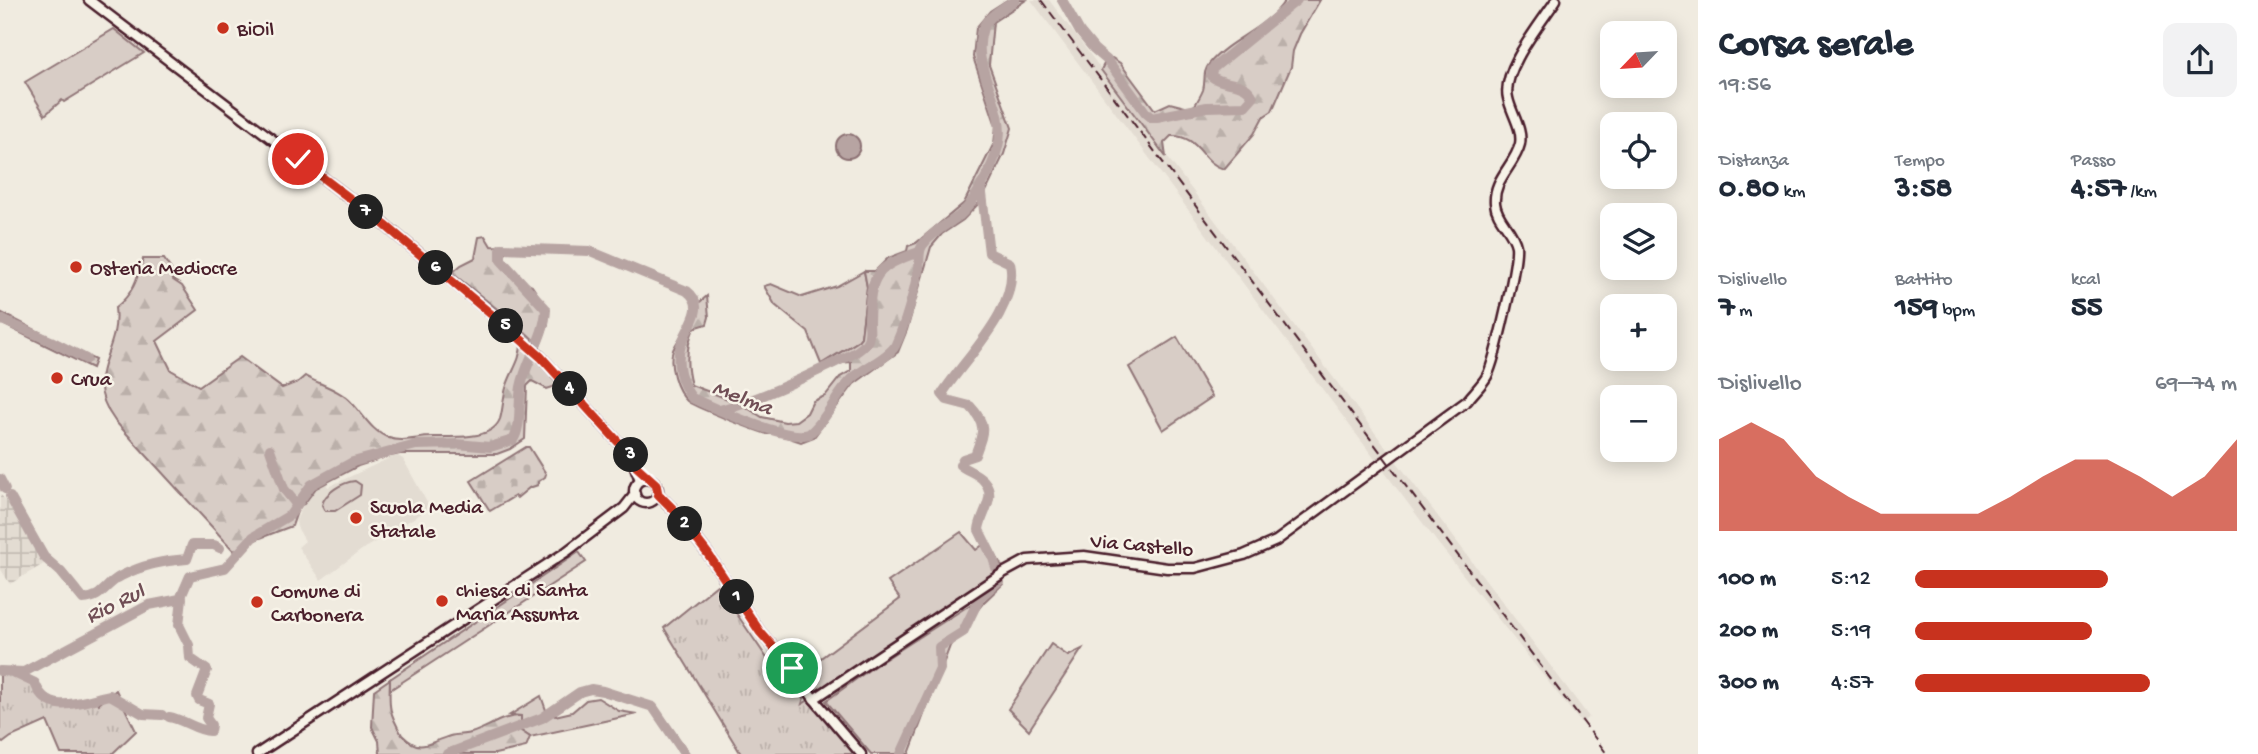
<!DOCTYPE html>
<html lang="it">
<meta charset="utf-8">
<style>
:root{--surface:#fff;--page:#f2f2f3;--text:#1f2937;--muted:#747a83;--accent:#c8321e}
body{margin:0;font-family:"Gochi Hand",sans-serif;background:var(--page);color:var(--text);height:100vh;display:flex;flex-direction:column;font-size:26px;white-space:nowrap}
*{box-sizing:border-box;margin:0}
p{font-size:23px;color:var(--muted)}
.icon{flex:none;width:38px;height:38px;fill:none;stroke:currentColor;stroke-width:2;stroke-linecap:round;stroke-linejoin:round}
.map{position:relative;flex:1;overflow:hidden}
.panel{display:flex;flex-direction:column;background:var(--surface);width:560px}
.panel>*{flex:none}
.needle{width:46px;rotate:245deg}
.tools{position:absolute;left:1600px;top:21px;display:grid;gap:14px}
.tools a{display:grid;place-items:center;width:77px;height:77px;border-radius:14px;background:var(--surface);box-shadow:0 4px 18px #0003;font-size:35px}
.pin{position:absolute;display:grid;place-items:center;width:60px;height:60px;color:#fff;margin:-30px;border:4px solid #fff;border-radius:50%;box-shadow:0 2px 7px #0007}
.km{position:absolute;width:35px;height:35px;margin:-18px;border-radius:50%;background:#222;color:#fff;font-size:19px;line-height:35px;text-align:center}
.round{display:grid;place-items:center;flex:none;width:74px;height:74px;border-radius:14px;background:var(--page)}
.summary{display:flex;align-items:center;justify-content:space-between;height:119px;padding:0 21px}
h1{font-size:38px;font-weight:800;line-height:52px}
.stats{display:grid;grid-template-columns:repeat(3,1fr);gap:10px;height:119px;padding:7px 21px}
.stats div{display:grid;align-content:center}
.stats b{font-size:30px;font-weight:800}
.stats small{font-size:19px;font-weight:400}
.stats p{font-size:19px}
.chart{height:196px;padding:14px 21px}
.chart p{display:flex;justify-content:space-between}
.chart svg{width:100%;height:126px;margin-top:7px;fill:var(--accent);opacity:.7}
ul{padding:0 21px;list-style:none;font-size:23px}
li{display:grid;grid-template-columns:112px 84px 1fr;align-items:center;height:52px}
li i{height:18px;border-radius:9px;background:var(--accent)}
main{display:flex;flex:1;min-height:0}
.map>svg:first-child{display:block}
.built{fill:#e3dcd2}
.industrial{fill:url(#industrial-grid)}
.grass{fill:#d8cdc6;stroke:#917678;stroke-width:2}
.forest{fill:url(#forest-firs);stroke:#917678;stroke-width:2}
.cemetery{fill:url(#cemetery-stones);stroke:#917678;stroke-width:2}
.park{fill:url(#park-tufts);stroke:#917678;stroke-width:2}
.water{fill:#b7a4a2;stroke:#8b6f72;stroke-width:2}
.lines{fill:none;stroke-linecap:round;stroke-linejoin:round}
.river{stroke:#b7a4a2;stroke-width:10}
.tertiary-casing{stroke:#4a1f2b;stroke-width:13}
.tertiary{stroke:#f7f3e8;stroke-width:8}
.rail{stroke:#4a1f2b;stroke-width:2;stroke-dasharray:10 5;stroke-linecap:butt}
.route-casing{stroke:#fff;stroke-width:14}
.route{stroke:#c8321e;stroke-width:9}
.poi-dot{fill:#c8321e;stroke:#f7f3e8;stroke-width:2.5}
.labels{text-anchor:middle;stroke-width:5;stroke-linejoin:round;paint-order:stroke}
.poi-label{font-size:21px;fill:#4a1f2b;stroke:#f7f3e8;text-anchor:start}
.street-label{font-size:21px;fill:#4a1f2b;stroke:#f7f3e8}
.water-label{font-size:23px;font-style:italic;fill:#704e55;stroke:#f7f3e8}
</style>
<main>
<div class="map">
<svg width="1698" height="754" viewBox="0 0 1698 754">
<defs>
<pattern id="industrial-grid" width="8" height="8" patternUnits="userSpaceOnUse" patternTransform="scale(1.75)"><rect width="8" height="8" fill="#e3dcd2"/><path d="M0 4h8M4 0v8" fill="none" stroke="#c4bcb4"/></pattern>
<pattern id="forest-firs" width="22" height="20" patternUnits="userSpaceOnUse" patternTransform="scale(1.75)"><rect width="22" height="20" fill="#d8cdc6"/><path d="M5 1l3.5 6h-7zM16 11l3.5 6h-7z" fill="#bbb0aa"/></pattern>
<pattern id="cemetery-stones" width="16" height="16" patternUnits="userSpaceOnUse" patternTransform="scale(1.75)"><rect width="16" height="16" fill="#d8cdc6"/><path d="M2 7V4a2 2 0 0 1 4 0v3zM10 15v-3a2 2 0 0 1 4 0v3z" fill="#bbb0aa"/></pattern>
<pattern id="park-tufts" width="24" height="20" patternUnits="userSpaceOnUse" patternTransform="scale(1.75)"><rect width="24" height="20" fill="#d8cdc6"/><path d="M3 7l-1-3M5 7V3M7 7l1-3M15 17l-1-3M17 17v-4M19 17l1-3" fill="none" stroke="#bbb0aa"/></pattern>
</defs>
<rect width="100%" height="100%" fill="#f0ebe0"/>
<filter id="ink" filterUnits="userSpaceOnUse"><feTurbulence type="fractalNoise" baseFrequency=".0143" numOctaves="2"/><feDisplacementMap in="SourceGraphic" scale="14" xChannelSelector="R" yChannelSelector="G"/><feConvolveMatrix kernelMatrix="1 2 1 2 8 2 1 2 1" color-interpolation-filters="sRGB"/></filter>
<g filter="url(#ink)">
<g class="built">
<polygon points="1031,0 1049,0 1589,717 1581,723 1437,542"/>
<polygon points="396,455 403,459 430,508 363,549 321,580 298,547 305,541 297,527 296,520 308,496 315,489 325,482 328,487"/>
</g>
<polygon class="industrial" points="0,494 22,519 47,562 10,584 0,568"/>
<g class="grass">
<polygon points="114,29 144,53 64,102 62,100 45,115 25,82"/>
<polygon points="864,271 867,287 861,337 857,342 821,364 808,332 775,305 764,286 771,284 802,297 837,286"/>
<polygon points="1177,337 1212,397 1163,430 1129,367"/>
<path d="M 355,481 L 361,485 L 360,495 L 335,511 L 325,511 L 322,505 C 324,493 343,482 355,481 Z"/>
<polygon points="961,532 976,550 988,541 1005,572 821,695 802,672 900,599 888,582"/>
<polygon points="579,552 586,562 390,690 390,679"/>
<polygon points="1004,583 984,602 950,646 909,754 871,754 826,701 873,667"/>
<polygon points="1051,644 1068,656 1082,649 1029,730 1008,709"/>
<polygon points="541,696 546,710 555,716 572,712 586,700 598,698 619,711 637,714 530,737 521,731 521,716 510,715"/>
</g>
<g class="forest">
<path d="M 1007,0 L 1026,0 L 993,22 L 989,65 L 1012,128 L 1004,154 L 982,200 L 963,220 L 942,234 L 931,247 L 907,330 L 898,352 L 854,384 L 814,437 L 801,442 L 777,434 L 767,434 C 757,431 691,406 687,401 C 676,390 668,364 673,350 C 679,336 694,322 694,307 L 707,296 L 709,317 L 707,324 L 694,328 C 686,346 686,367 691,385 L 741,404 L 762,417 L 785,422 L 796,421 L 807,413 L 813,401 L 825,396 L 840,377 L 851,371 L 851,362 L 840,363 L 830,359 L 857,342 L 861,337 L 867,287 L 864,271 L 875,271 L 888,258 L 907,251 L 908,246 L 916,243 L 964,203 L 994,143 L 996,126 L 973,57 L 976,28 L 990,11 Z"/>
<path d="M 1285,0 L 1320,0 L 1300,34 L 1293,51 L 1291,67 L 1272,111 L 1263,117 L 1254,134 L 1224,169 C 1201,163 1200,135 1171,136 L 1164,143 L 1166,157 L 1101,70 L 1104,64 L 1112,58 L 1120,63 L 1155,110 L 1170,103 L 1189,108 L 1195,105 C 1198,100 1201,95 1203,90 C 1206,80 1202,73 1209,64 C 1230,38 1267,29 1285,0 Z"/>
<polygon points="485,236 491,246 509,247 504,257 520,280 532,286 538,295 548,324 540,346 520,327 452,273 461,265 475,258 479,237"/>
<path d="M 143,259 L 164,259 L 172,271 L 173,280 L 182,286 L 198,310 L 157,341 L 171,370 L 199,386 L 240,357 L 282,388 L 298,382 L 305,376 C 319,384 340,390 351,402 C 364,415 371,431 389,438 C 402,443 418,437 431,437 C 451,436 491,442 500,419 C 503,409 503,398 506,388 C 511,371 521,361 521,343 L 562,384 L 547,389 L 532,381 L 527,386 L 525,439 L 510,449 L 497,454 L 400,454 L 386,457 L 358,466 L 333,479 L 316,488 L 304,504 L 299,506 L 292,526 L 255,540 L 234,551 L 115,421 C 80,373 121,354 115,308 C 133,294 137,280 143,259 Z"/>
<polygon points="0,312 95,360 92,368 0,323"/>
<path d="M 390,679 C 389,706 388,711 402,735 C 421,754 427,743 450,736 C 457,734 464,735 471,733 C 488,728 503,715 521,716 L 521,731 L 530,737 L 526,747 L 495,754 L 380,754 L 379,741 L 372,727 L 374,690 Z"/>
</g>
<polygon class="cemetery" points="526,447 529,447 546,474 545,477 538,482 538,485 529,488 517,498 515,496 490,511 471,481"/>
<g class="park">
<path d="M 717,585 L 773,667 C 791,670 799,681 804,698 L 802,704 L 809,700 L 856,754 L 741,754 L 664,628 Z"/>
<path d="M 6,671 L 18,674 L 35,683 C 47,715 70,703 96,698 L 99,704 L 116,690 L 136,731 L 112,754 L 61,754 L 47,721 L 11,737 L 3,743 L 0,741 L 0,672 Z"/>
</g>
<circle class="water" cx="848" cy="146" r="12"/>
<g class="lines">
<g class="river">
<path d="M 1062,0 L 1080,32 L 1094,49 L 1108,61 L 1146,113 L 1152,118 L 1207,107 L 1245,106 L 1253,97 C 1244,79 1225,87 1211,76 L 1212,69 L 1297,0"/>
<polyline points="0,319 51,341 86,359"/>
<path d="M 720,410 C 760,399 797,381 834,363 C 844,358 860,352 866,343 C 871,337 869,329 869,322 C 870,275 875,267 919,252"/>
<polyline points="270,449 284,489 297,505"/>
<polyline points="0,479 5,489"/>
<path d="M 10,497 L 44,557 L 61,572 L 83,599 C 103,598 104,585 121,576 C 143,565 162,561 187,559 L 192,545 L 214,545 L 220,548"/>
<path d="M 0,671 L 24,672 L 149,605 L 180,599 L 190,576 L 225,568 L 253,537 L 290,515 L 311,485 L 353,462 L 416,445 L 457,444 L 490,447 L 513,440 C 522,427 518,403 521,387 C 526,360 545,337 546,309 L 501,260 L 501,248 L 590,251 L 687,291 C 708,307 687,326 681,345 C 675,363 681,384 692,398 C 716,409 786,442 809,434 C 827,420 835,396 852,379 C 864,367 891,357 896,344 C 907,320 914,292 919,267 C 920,260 918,253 922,246 C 931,233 946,225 959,216 C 974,204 993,166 998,147 C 1009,105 968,69 983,28 C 988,16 1005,7 1015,0"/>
<path d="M 14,673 L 35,683 C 48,718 81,701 110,695 L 143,714 L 162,715"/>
<path d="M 169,717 C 183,719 197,731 210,731 L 211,725 L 206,718 L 209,704 L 199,700 L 197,696 L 207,670 L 190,658 L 189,645 L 179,625 L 182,598"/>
<polyline points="447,754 542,718 580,692 591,689 603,691 653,707 685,754"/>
<path d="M 901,754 L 940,669 L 939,647 L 963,632 L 980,597 L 1000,580 L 993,558 L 979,530 C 980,514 998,497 984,481 C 978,473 967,471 960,465 L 963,459 L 975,455 C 983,433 988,425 970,406 L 947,400 L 942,394 C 965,358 1020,308 1010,263 L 989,253 L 981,185"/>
</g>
<defs>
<g id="tertiary">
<polyline points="89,0 385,225 518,336 541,357 631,456 640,480"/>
<circle cx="646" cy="491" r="12"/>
<polyline points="658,494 675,511 708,554 760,632 792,668 814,699 861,754"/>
<path d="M 814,699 L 1003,573 L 1027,560 L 1084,556 L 1167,568 L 1195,568 L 1244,555 L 1276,541 L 1467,401 C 1473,393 1482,385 1487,376 C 1495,361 1518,262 1516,246 C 1513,230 1496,219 1495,203 C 1493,179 1515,165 1520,144 C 1523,129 1511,113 1508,98 C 1501,71 1541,23 1556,0"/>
<polyline points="257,754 566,552 624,508 635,494"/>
</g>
</defs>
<use href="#tertiary" class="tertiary-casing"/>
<use href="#tertiary" class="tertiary"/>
<polyline class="rail" points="1041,0 1607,754"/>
</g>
</g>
<g class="lines" filter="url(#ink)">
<defs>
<polyline id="route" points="298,159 385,225 517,336 541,357 631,456 637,467 656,484 658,494 675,511 708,554 760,632 792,668"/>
</defs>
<use href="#route" class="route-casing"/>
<use href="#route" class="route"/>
</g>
<g class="poi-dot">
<circle cx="223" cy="28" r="7"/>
<circle cx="76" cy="267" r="7"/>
<circle cx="57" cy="378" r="7"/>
<circle cx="356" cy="518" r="7"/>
<circle cx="442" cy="601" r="7"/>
<circle cx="257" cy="602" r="7"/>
</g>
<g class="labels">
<g class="poi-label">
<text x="237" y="35">BiOil</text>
<text x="90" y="274">Osteria Mediocre</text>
<text x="71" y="385">Crua</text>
<text x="370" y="513">Scuola Media<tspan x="370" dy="24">Statale</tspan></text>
<text x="456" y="596">chiesa di Santa<tspan x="456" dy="24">Maria Assunta</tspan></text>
<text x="271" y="597">Comune di<tspan x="271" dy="24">Carbonera</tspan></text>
</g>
<g class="street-label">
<text transform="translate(1142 544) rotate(5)" y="7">Via Castello</text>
</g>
<g class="water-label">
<text transform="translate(743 396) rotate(21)" y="8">Melma</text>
<text transform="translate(114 602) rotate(-26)" y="8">Rio Rul</text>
</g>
</g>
</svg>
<div class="tools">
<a><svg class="needle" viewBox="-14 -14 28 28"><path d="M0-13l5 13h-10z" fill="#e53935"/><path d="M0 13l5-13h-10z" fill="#747a83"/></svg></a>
<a><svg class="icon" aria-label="locate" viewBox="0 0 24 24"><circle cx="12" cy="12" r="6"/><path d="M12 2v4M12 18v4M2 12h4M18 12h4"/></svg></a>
<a><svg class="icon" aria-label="layers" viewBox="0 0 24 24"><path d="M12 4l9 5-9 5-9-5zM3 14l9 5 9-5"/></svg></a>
<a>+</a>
<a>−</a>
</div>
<div class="pin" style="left:792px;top:668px;background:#1e9e55"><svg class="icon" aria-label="arrive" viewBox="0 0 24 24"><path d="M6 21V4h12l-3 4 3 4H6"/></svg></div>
<div class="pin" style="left:298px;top:159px;background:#d93025"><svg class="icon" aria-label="check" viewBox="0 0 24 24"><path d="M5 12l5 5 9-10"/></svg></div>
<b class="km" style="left:737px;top:597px">1</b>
<b class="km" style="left:685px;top:524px">2</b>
<b class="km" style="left:631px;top:455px">3</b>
<b class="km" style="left:570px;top:389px">4</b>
<b class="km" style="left:506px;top:326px">5</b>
<b class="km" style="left:436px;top:268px">6</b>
<b class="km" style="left:366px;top:212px">7</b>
</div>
<section class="panel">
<div class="summary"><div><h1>Corsa serale</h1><p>19:56</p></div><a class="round"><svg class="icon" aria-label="share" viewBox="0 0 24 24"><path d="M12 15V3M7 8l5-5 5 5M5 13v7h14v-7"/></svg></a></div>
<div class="stats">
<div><p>Distanza</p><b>0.80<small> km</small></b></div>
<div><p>Tempo</p><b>3:58</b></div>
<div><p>Passo</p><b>4:57<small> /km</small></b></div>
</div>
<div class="stats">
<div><p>Dislivello</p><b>7<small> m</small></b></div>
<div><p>Battito</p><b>159<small> bpm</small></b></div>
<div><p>kcal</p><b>55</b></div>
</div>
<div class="chart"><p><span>Dislivello</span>69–74 m</p>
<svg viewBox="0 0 160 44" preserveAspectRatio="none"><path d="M0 44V12L10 6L20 12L30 25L40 32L50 38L60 38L70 38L80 38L90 32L100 25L110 19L120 19L130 25L140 32L150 25L160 12V44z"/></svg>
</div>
<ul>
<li><b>100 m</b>5:12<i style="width:60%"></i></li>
<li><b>200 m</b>5:19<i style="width:55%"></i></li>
<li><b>300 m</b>4:57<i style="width:73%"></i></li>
</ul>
</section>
</main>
